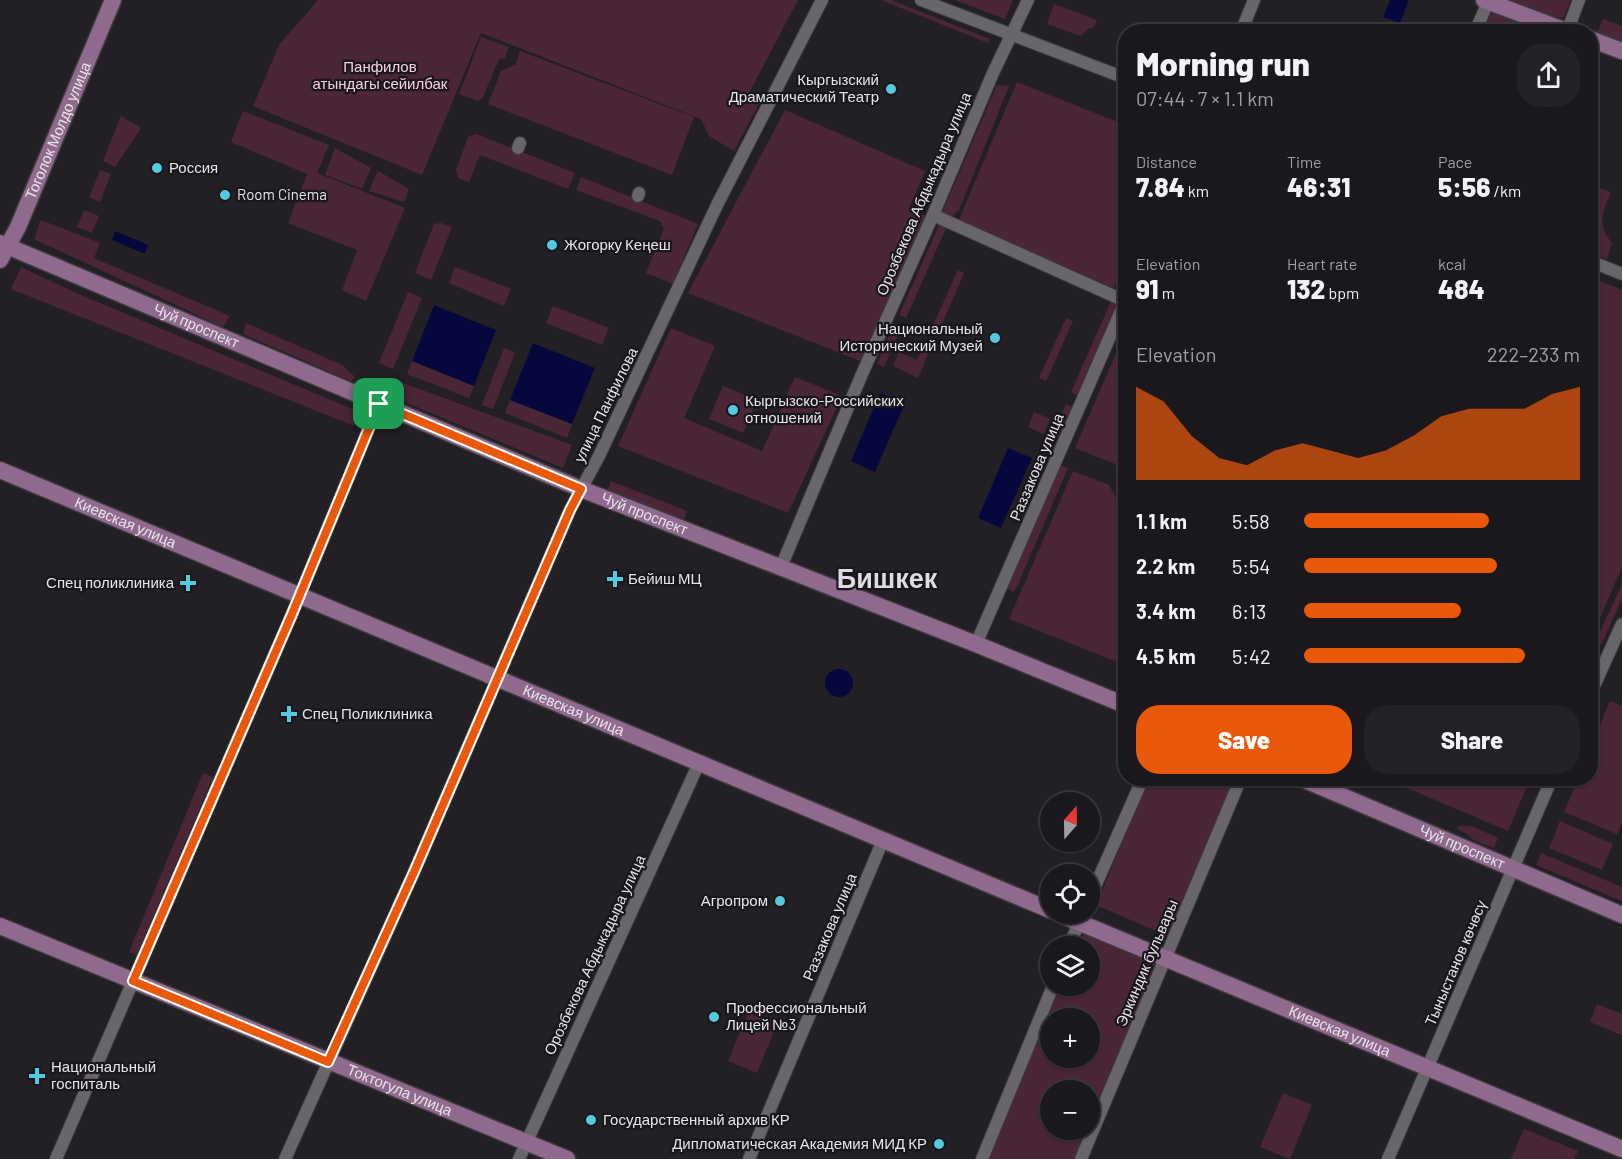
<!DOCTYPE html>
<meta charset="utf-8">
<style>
:root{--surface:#1a181c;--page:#232125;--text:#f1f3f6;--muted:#9fa0a3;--line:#38373b;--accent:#ea580c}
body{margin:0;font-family:Barlow,sans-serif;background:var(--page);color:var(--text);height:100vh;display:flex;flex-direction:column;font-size:22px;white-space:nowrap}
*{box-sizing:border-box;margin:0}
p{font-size:20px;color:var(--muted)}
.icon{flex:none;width:33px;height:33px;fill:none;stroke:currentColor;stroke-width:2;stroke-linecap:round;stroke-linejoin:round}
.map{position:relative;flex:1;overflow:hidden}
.side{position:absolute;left:1118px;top:24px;width:480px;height:762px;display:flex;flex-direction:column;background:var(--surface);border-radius:24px;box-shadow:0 2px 4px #0004,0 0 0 2px var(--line)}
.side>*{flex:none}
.needle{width:39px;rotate:20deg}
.buttons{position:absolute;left:1040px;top:792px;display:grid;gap:12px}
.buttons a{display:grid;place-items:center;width:60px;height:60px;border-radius:50%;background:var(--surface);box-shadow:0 2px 4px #0004,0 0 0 2px var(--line);font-size:30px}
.pin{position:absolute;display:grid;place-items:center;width:51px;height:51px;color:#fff;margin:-26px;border-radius:12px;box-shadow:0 3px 9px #0006}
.round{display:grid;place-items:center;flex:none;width:63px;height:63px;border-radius:24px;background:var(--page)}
.overview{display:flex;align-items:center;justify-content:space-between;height:102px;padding:0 18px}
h1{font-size:33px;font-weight:800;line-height:45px}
.metrics{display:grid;grid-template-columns:repeat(3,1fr);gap:9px;height:102px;padding:6px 18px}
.metrics div{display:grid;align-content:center}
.metrics b{font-size:26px;font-weight:800}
.metrics small{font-size:16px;font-weight:400}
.metrics p{font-size:16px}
.chart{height:168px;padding:12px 18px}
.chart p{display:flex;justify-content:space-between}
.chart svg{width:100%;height:108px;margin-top:6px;fill:var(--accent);opacity:.7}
.action{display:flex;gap:12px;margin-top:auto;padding:12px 18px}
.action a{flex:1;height:69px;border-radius:24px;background:var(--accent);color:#fff;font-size:24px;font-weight:800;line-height:69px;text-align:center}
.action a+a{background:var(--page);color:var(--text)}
ul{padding:0 18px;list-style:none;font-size:20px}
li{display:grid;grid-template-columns:96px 72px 1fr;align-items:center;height:45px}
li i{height:15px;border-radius:8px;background:var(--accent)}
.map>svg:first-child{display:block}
.green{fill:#4a2637;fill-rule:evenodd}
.water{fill:#06083d}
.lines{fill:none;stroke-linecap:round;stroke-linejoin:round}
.minor-casing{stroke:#3c3a3e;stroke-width:14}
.major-casing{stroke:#3c3a3e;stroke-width:19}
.minor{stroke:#68656b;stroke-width:12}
.major{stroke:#8f6a8d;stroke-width:16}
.route-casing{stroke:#fff;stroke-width:12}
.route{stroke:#ea580c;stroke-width:8}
.poi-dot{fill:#54cade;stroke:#19171b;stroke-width:2}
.labels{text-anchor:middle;stroke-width:4.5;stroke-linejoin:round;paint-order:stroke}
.park-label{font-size:15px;fill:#fad0e2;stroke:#19171b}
.poi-label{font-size:15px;fill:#e7e5e9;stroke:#19171b;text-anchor:start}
.street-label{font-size:15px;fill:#e7e5e9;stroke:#19171b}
.town-label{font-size:27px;font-weight:bold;fill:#dfdbe2;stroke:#19171b}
</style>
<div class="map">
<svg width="1622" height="1159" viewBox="0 0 1622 1159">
<rect width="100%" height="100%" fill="#232025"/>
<g class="green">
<polygon points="318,0 798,0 747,97 759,104 734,151 709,136 701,119 481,33 422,175 253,106 279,45"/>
<polygon points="881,0 891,0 990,39 988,43"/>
<polygon points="955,0 1013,0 1005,19"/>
<polygon points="1509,0 1571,0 1564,16 1559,18"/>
<polygon points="1054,4 1097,20 1093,28 1089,28 1081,36 1047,24"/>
<polygon points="1495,13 1536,28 1537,31 1483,32 1490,15"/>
<polygon points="1603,19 1622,26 1622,43 1597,34"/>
<polygon points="481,37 509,47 505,58 499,59 483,97 478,101 459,94"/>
<polygon points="520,51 694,117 672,175 488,104 501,71 516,64"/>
<polygon points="1017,82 1125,125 1125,262 1114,288 958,222"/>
<polygon points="997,85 1009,86 959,210 951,217 942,213"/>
<polygon points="785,110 925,171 909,209 926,216 860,361 688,293"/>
<polygon points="243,111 329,145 317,173 405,208 366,301 342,290 357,250 288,223 307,174 231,142"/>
<polygon points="121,116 141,128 115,167 103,161"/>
<polygon points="476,134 575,173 568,189 480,155 469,182 458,178 456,170 468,137"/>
<polygon points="335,148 371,168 362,189 325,175"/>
<polygon points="100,170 111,174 100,202 89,197"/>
<polygon points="378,171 409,189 404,202 369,191"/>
<polygon points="581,177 698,224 673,284 646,273 664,229 660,221 576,190"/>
<path d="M 1593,185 L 1611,193 C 1602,213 1596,224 1612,243 L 1607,259 L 1590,253 L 1590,190 Z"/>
<polygon points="84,210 99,216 92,233 77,227"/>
<polygon points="41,220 100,243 94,258 230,316 223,327 34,239"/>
<polygon points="441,223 452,227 431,280 415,273 434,224"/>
<polygon points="940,223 947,226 906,318 899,315"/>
<polygon points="21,267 74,292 357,411 354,426 11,289"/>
<polygon points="455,267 511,289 504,306 449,283"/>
<polygon points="958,270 964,273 938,333 931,330"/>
<polygon points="1590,277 1622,290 1622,567 1590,641"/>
<polygon points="408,292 422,298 393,369 379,363"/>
<polygon points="1112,299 1119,302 1077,395 1071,392"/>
<polygon points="553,306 609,328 602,345 546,323"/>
<polygon points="1066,318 1073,321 1046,381 1039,378"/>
<polygon points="246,323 342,365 355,377 351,381 243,334"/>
<polygon points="893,327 900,330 884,367 877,364"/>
<polygon points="671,328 715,346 684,418 762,451 795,377 842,396 788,513 618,446"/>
<polygon points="1125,333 1125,468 1075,448"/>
<polygon points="926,342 932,345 918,378 893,366 899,352 917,360"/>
<polygon points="504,348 515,353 493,409 482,405"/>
<polygon points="412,361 474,386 469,398 407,374"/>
<polygon points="403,383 572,445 563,468 407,403 399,396"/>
<polygon points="723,386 757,400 743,433 709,419"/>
<polygon points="510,400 572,424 567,438 505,413"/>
<polygon points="1066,404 1072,407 1055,443 1049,441"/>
<polygon points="1034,412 1050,419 1044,434 1028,427"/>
<polygon points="1058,465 1068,468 1016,589 1013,592 1007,588"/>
<polygon points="1073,471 1109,485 1116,498 1125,508 1125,665 1009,619"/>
<polygon points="611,481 687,511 683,522 607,492"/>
<polygon points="1622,584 1622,599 1601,645 1594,645"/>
<polygon points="1610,701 1622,706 1622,823 1617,834 1564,812 1578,779 1590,778 1590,749"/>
<polygon points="203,773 213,777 137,955 129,952"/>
<polygon points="1149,779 1237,779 1170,937 1096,905"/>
<polygon points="1386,779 1530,779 1508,831"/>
<polygon points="1560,821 1613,844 1602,870 1549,848"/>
<polygon points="1460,826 1472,826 1498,838 1494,848 1473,840 1468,835 1456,828"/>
<polygon points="1541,853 1622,887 1622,901 1536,865"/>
<path d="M 1086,928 L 1161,959 L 1089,1127 L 1089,1090 L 1050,1090 L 1050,1130 L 1088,1130 L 1076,1159 L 987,1159 L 1061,986 L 1089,986 L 1089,946 L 1078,946 ZM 1050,1018 L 1089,1018 L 1089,1058 L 1050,1058 Z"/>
<polygon points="1597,1004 1622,1014 1622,1035 1590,1022"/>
<polygon points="748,1013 777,1024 757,1073 728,1061"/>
<polygon points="1283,1093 1312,1105 1290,1159 1260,1147"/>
<polygon points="1524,1129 1578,1151 1574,1159 1511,1159"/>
</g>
<g class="water">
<polygon points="1390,0 1409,0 1400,23 1383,17"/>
<polygon points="115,231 148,245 145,254 112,240"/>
<polygon points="434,305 496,330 474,386 412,361"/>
<polygon points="533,343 595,368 572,424 510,400"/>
<polygon points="880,393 905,403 875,472 851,461"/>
<polygon points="1008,448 1032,458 1001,528 978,518"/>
<circle cx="839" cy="683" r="14"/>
</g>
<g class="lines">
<defs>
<g id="minor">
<polyline points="921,0 1125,78"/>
<polyline points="1241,32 1254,0"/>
<polyline points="1475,32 1489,0"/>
<polyline points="1567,32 1579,0"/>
<polyline points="518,148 520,143"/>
<polyline points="638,196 639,193"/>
<polyline points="933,215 1125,301"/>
<polyline points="1590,261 1622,274"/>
<polyline points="781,567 862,374 933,215 993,73 1028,0"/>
<polyline points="976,644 1125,302"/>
<polyline points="1590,695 1622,624"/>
<polyline points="1089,900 1143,778"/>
<polyline points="1069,946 1083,914"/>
<polyline points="56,1159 292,614 379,404"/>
<polyline points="285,1159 414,872 570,510 599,456 717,205 822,0"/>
<polyline points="519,1159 699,763"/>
<polyline points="749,1159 883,840"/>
<polyline points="982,1159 1053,986"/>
<polyline points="1081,1159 1241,778"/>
<polyline points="1388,1159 1552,778"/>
</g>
<g id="major">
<polyline points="1484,0 1569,32"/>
<polyline points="1590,39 1622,51"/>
<path id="s1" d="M 0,243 L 581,489 L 976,644 L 1125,705"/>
<path id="s2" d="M 0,260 L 18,227 L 113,0"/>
<path id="s3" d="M 0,470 L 1050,910"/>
<path id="s4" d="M 1300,778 L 1622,915"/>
<path id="s5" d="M 1059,914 L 1622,1149"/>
<path id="s6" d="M 0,926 L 567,1159"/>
</g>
</defs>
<use href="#minor" class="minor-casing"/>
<use href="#major" class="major-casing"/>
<use href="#minor" class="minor"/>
<use href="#major" class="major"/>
</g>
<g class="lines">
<defs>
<polygon id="route" points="379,404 581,489 570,510 414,872 328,1062 133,981 292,614"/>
</defs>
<use href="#route" class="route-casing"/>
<use href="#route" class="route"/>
</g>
<g class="poi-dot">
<circle cx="891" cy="89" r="6"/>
<circle cx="157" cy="168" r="6"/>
<circle cx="225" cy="195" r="6"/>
<circle cx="552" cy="245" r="6"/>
<circle cx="995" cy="338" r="6"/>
<circle cx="733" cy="410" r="6"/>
<path d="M612 570h6v6h6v6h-6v6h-6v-6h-6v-6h6z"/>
<path d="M185 574h6v6h6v6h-6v6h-6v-6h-6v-6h6z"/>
<path d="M286 705h6v6h6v6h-6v6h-6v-6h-6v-6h6z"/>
<circle cx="780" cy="901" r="6"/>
<circle cx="714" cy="1017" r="6"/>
<path d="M34 1067h6v6h6v6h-6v6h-6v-6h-6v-6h6z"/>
<circle cx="591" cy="1120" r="6"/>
<circle cx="939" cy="1144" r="6"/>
</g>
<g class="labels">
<g class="park-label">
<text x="380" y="72">Панфилов<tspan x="380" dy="17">атындагы сейилбак</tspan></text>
</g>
<g class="poi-label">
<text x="879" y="85" text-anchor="end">Кыргызский<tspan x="879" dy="17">Драматический Театр</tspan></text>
<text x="169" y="173">Россия</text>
<text x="237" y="200">Room Cinema</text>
<text x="564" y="250">Жогорку Кеңеш</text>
<text x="983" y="334" text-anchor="end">Национальный<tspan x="983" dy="17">Исторический Музей</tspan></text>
<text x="745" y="406">Кыргызско-Российских<tspan x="745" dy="17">отношений</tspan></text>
<text x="628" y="584">Бейиш МЦ</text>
<text x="174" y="588" text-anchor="end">Спец поликлиника</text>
<text x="302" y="719">Спец Поликлиника</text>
<text x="768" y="906" text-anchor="end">Агропром</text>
<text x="726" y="1013">Профессиональный<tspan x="726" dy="17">Лицей №3</tspan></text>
<text x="51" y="1072">Национальный<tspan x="51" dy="17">госпиталь</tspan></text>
<text x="603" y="1125">Государственный архив КР</text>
<text x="927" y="1149" text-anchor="end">Дипломатическая Академия МИД КР</text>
</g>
<g class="street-label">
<text dy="5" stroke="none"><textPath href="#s2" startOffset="142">Тоголок Молдо улица</textPath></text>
<text transform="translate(924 194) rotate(-67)" y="5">Орозбекова Абдыкадыра улица</text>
<text dy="5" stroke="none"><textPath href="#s1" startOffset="213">Чуй проспект</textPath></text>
<text transform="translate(606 405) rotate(-64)" y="5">улица Панфилова</text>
<text transform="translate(1037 467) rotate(-67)" y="5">Раззакова улица</text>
<text dy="5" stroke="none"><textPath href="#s1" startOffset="699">Чуй проспект</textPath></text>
<text dy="5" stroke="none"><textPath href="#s3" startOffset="136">Киевская улица</textPath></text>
<text dy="5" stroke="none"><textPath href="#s3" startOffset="622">Киевская улица</textPath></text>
<text dy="5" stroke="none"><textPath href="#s4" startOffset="176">Чуй проспект</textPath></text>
<text transform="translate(830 927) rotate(-67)" y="5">Раззакова улица</text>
<text transform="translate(595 955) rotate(-65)" y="5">Орозбекова Абдыкадыра улица</text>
<text transform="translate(1147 963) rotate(-67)" y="5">Эркиндик бульвары</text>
<text transform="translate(1456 963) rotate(-67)" y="5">Тыныстанов көчөсү</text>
<text dy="5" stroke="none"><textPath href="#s5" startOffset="304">Киевская улица</textPath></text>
<text dy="5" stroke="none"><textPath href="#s6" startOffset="432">Токтогула улица</textPath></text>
</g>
<g class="town-label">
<text x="887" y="588">Бишкек</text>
</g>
</g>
</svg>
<div class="buttons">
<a><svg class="needle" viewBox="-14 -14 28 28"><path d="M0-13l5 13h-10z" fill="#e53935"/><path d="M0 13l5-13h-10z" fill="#9fa0a3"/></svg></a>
<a><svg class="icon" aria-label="locate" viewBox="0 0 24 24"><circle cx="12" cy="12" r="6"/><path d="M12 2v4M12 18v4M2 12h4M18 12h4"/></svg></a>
<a><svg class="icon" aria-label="layers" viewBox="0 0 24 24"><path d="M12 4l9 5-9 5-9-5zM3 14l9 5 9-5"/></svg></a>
<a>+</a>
<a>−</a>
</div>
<div class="pin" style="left:379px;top:404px;background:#1e9e55"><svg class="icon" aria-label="arrive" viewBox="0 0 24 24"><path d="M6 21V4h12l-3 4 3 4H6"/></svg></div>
<section class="side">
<div class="overview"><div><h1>Morning run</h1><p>07:44 · 7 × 1.1 km</p></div><a class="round"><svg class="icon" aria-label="share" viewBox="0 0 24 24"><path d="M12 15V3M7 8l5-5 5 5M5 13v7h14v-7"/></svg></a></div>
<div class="metrics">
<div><p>Distance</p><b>7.84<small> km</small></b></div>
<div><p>Time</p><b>46:31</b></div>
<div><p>Pace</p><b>5:56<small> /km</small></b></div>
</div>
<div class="metrics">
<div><p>Elevation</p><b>91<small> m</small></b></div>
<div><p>Heart rate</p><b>132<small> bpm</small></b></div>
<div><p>kcal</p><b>484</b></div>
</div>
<div class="chart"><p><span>Elevation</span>222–233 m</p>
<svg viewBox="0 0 160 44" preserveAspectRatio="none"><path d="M0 44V6L10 12L20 26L30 35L40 38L50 32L60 29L70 32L80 35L90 32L100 26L110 18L120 15L130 15L140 15L150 9L160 6V44z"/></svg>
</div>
<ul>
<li><b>1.1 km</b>5:58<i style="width:67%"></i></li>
<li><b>2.2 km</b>5:54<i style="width:70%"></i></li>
<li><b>3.4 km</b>6:13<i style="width:57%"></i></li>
<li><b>4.5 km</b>5:42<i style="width:80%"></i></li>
</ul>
<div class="action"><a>Save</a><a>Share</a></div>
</section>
</div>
